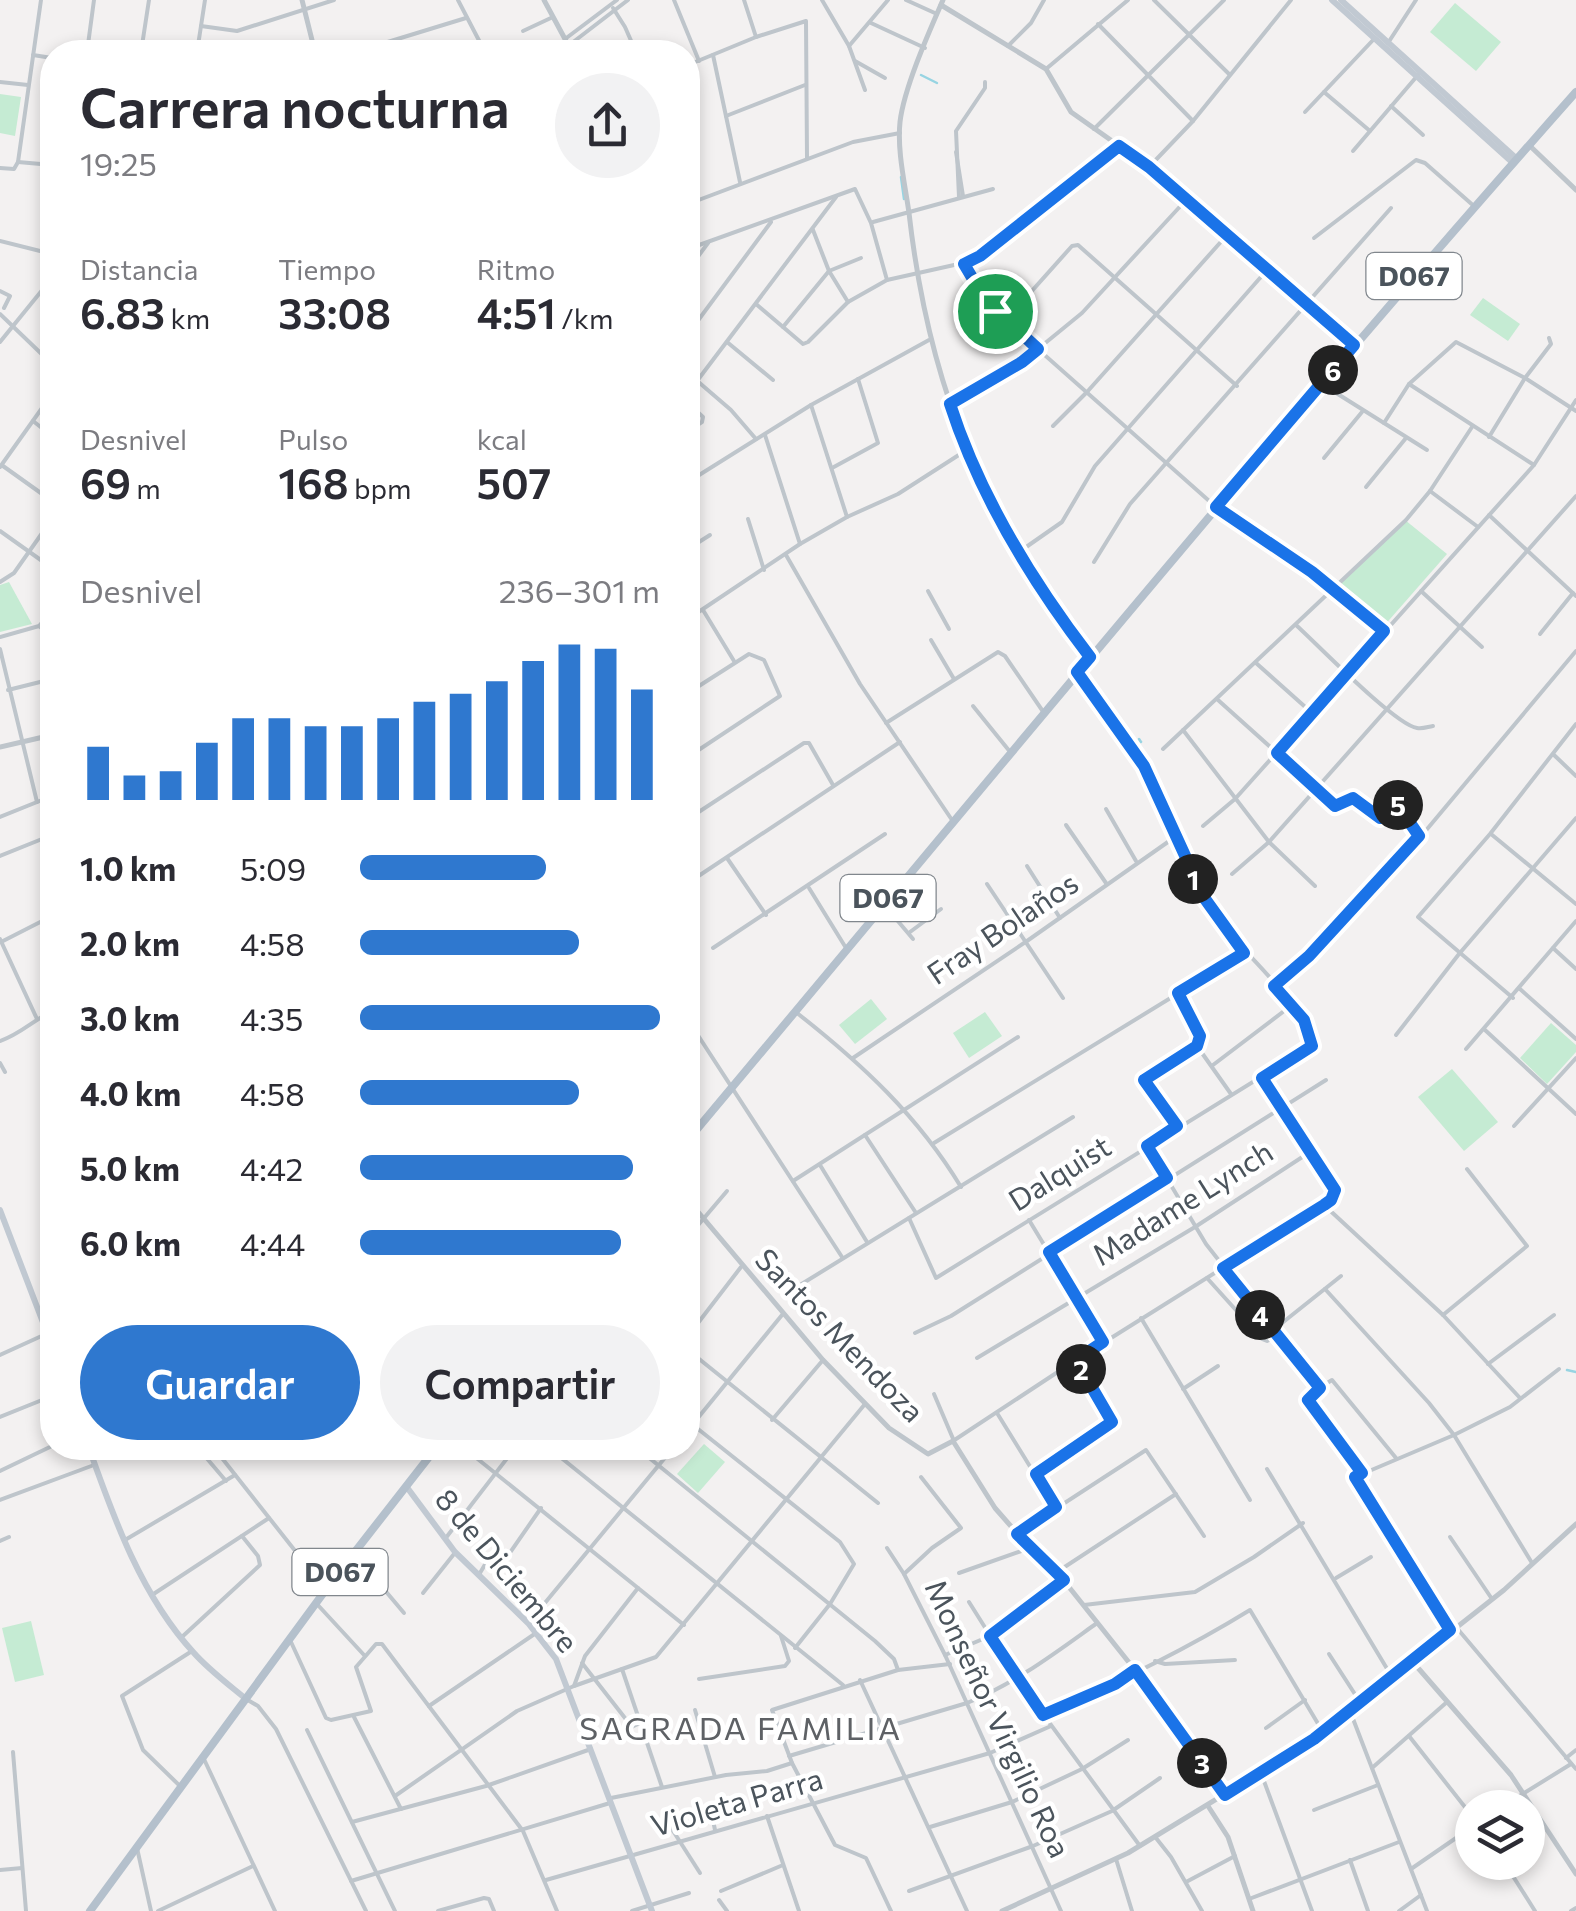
<!DOCTYPE html>
<html lang="es">
<meta charset="utf-8">
<style>
:root{--surface:#fff;--page:#f2f2f3;--text:#2b2b33;--muted:#7c7c81;--accent:#2f78cf}
body{margin:0;font-family:Commissioner,sans-serif;background:var(--page);color:var(--text);height:100vh;display:flex;flex-direction:column;font-size:38px;white-space:nowrap}
*{box-sizing:border-box;margin:0}
p{font-size:32px;color:var(--muted)}
.icon{flex:none;width:55px;height:55px;fill:none;stroke:currentColor;stroke-width:2;stroke-linecap:round;stroke-linejoin:round}
.map{position:relative;flex:1;overflow:hidden}
.drawer{position:absolute;left:40px;top:40px;width:660px;height:1420px;display:flex;flex-direction:column;background:var(--surface);border-radius:40px;box-shadow:0 5px 15px #0003}
.drawer>*{flex:none}
.buttons{position:absolute;left:1455px;top:1790px;display:grid;gap:20px}
.buttons a{display:grid;place-items:center;width:90px;height:90px;border-radius:50%;background:var(--surface);box-shadow:0 5px 15px #0003;font-size:50px}
.pin{position:absolute;display:grid;place-items:center;width:85px;height:85px;color:#fff;margin:-42px;border:5px solid #fff;border-radius:50%;box-shadow:0 2px 10px #0007}
.km{position:absolute;width:50px;height:50px;margin:-25px;border-radius:50%;background:#222;color:#fff;font-size:28px;line-height:50px;text-align:center}
.round{display:grid;place-items:center;flex:none;width:105px;height:105px;border-radius:52px;background:var(--page)}
.headline{display:flex;align-items:center;justify-content:space-between;height:170px;padding:0 40px}
h1{font-size:55px;font-weight:600;line-height:75px}
.figures{display:grid;grid-template-columns:repeat(3,1fr);gap:15px;height:170px;padding:10px 40px}
.figures div{display:grid;align-content:center}
.figures b{font-size:42px;font-weight:600}
.figures small{font-size:28px;font-weight:400}
.figures p{font-size:28px}
.chart{height:280px;padding:20px 40px}
.chart p{display:flex;justify-content:space-between}
.chart svg{width:100%;height:180px;margin-top:10px;stroke:var(--accent);stroke-width:6}
.cta{display:flex;gap:20px;margin-top:auto;padding:20px 40px}
.cta a{flex:1;height:115px;border-radius:60px;background:var(--accent);color:#fff;font-size:40px;font-weight:600;line-height:115px;text-align:center}
.cta a+a{background:var(--page);color:var(--text)}
ul{padding:0 40px;list-style:none;font-size:32px}
li{display:grid;grid-template-columns:160px 120px 1fr;align-items:center;height:75px}
li i{height:25px;border-radius:12px;background:var(--accent)}
.map>svg:first-child{display:block}
.green{fill:#c5ebd3}
.lines{fill:none;stroke-linecap:round;stroke-linejoin:round}
.stream{stroke:#97d4e2;stroke-width:2.5}
.minor{stroke:#bec5cb;stroke-width:4}
.tertiary{stroke:#bec5cb;stroke-width:5}
.secondary{stroke:#c1c9d2;stroke-width:6}
.primary{stroke:#b4c0cc;stroke-width:8}
.route-casing{stroke:#fff;stroke-width:20}
.route{stroke:#1a73e8;stroke-width:12}
.labels{text-anchor:middle;stroke-width:9;stroke-linejoin:round;paint-order:stroke}
.shield{fill:#fff;stroke:#81878d;stroke-width:2.5}
.shield-label{font-size:28px;font-weight:bold;fill:#4b545c}
.street-label{font-size:30px;fill:#4b545c;stroke:#fff}
.neighbourhood-label{font-size:32px;letter-spacing:2.5px;fill:#5e6165;stroke:#fff}
</style>
<div class="map">
<svg width="1576" height="1911" viewBox="0 0 1576 1911">
<rect width="100%" height="100%" fill="#f3f1f1"/>
<g class="green">
<polygon points="1455,3 1501,42 1476,71 1430,32"/>
<polygon points="0,94 21,97 15,136 0,133"/>
<polygon points="1483,298 1520,324 1508,341 1470,315"/>
<polygon points="1405,520 1447,554 1383,627 1337,587"/>
<polygon points="9,582 32,624 0,632 0,585"/>
<polygon points="871,999 887,1019 855,1044 839,1025"/>
<polygon points="985,1012 1002,1036 969,1058 953,1033"/>
<polygon points="1551,1023 1576,1045 1576,1052 1547,1084 1520,1058"/>
<polygon points="1452,1069 1498,1122 1464,1151 1418,1097"/>
<polygon points="704,1444 725,1462 698,1493 677,1474"/>
<polygon points="31,1621 44,1675 15,1682 2,1628"/>
</g>
<g class="lines">
<g class="stream">
<polyline points="921,75 937,83"/>
<polyline points="901,177 904,199"/>
<polyline points="950,417 954,434"/>
<polyline points="1050,609 1064,632"/>
<polyline points="1139,739 1141,742"/>
<polyline points="1567,1370 1576,1372"/>
</g>
<g class="minor">
<polyline points="458,0 485,52"/>
<polyline points="674,0 699,61"/>
<polyline points="744,0 756,37"/>
<polyline points="822,0 849,46 865,90"/>
<polyline points="906,0 937,14"/>
<polyline points="1154,0 1229,74"/>
<polyline points="613,8 625,27 636,52"/>
<polyline points="871,23 925,48"/>
<polyline points="1098,24 1193,121"/>
<polyline points="201,26 237,31 334,0"/>
<polyline points="523,31 553,17"/>
<polyline points="565,39 617,0"/>
<polyline points="1388,43 1416,0"/>
<polyline points="568,46 628,0"/>
<polyline points="849,46 888,0"/>
<polyline points="1008,46 1031,23 1044,0"/>
<polyline points="87,52 94,0"/>
<polyline points="141,52 149,0"/>
<polyline points="197,52 205,0"/>
<polyline points="355,52 466,18"/>
<polyline points="33,55 52,58"/>
<polyline points="713,55 740,182"/>
<polyline points="855,61 885,78"/>
<polyline points="688,65 756,37 806,21 807,158"/>
<polyline points="1046,69 1128,0"/>
<polyline points="0,82 28,85"/>
<polyline points="1324,92 1370,131"/>
<polyline points="1391,106 1423,135"/>
<polyline points="1305,112 1374,39"/>
<polyline points="726,116 805,85"/>
<polyline points="1094,129 1224,0"/>
<polyline points="1353,151 1418,75"/>
<polyline points="956,152 963,196"/>
<polyline points="18,162 52,165"/>
<polyline points="1149,167 1193,121 1291,0"/>
<polyline points="0,168 14,169 18,162 41,0"/>
<polyline points="959,197 956,131 985,88 985,82"/>
<polyline points="688,204 853,142 900,133"/>
<polyline points="873,222 993,189"/>
<polyline points="813,230 829,271 848,302"/>
<polyline points="1314,238 1416,160 1425,163 1475,207"/>
<polyline points="0,241 52,254"/>
<polyline points="688,249 855,189 871,223 887,280"/>
<polyline points="964,264 979,293 995,311 1216,507 1312,572 1383,630"/>
<polyline points="688,270 708,243"/>
<polyline points="0,291 10,296 4,308"/>
<polyline points="756,304 803,344 808,342 848,302 887,280 972,261 1119,147"/>
<polyline points="0,314 52,364"/>
<polyline points="1005,321 1072,246 1078,245 1237,386"/>
<polyline points="783,327 829,271 861,258"/>
<polyline points="688,334 771,222"/>
<polyline points="0,342 52,278"/>
<polyline points="727,342 773,380"/>
<polyline points="688,373 731,410 756,439"/>
<polyline points="697,381 836,197"/>
<polyline points="1409,384 1534,465"/>
<polyline points="1325,386 1427,450"/>
<polyline points="688,403 703,417 702,422 688,431"/>
<polyline points="950,404 1022,362 1082,313 1186,200"/>
<polyline points="811,405 847,517"/>
<polyline points="33,421 52,436"/>
<polyline points="1384,423 1409,384 1456,342 1525,378 1576,411"/>
<polyline points="1053,426 1087,392 1227,235"/>
<polyline points="765,435 800,544"/>
<polyline points="1489,437 1525,378 1551,344 1549,338"/>
<polyline points="1324,458 1362,412"/>
<polyline points="3,466 52,501"/>
<polyline points="0,467 52,394"/>
<polyline points="832,468 878,443 858,379"/>
<polyline points="688,482 811,405 929,340"/>
<polyline points="1366,487 1406,438"/>
<polyline points="1430,491 1478,527"/>
<polyline points="688,498 691,505"/>
<polyline points="1489,515 1576,596"/>
<polyline points="748,519 764,570"/>
<polyline points="0,531 52,568"/>
<polyline points="688,549 710,535"/>
<polyline points="1019,552 1062,522 1095,466 1267,270"/>
<polyline points="786,555 860,684 952,820"/>
<polyline points="1094,562 1130,504 1391,208"/>
<polyline points="0,582 14,573 52,519"/>
<polyline points="928,591 949,629"/>
<polyline points="1421,591 1482,647"/>
<polyline points="703,610 734,661"/>
<polyline points="688,619 800,544 847,517 898,494 965,451"/>
<path d="M 1296,625 C 1317,644 1395,725 1417,728 C 1423,729 1427,727 1433,726"/>
<polyline points="40,627 52,636"/>
<polyline points="1540,634 1573,593"/>
<polyline points="0,637 39,626 52,611"/>
<polyline points="931,640 954,679"/>
<polyline points="0,649 37,802"/>
<polyline points="1256,663 1312,713"/>
<polyline points="8,690 52,679"/>
<polyline points="688,693 749,654 764,660 780,696 688,757"/>
<polyline points="1218,700 1335,805 1350,797 1379,818 1395,803 1419,837"/>
<polyline points="973,706 1011,753"/>
<polyline points="886,723 998,652 1005,656 1044,713"/>
<polyline points="1183,730 1269,842 1315,886"/>
<polyline points="1163,749 1406,520 1430,491 1472,427"/>
<polyline points="1554,755 1576,776"/>
<polyline points="1106,809 1136,861"/>
<polyline points="0,817 52,796"/>
<polyline points="688,819 804,743 809,743 833,785"/>
<polyline points="1066,825 1106,883"/>
<polyline points="1203,826 1235,799 1534,465 1576,400"/>
<polyline points="1491,834 1576,904"/>
<polyline points="0,856 52,835"/>
<polyline points="727,858 766,915"/>
<polyline points="1027,866 1060,918"/>
<polyline points="1232,874 1269,842 1576,496"/>
<polyline points="688,883 900,742"/>
<polyline points="987,884 1063,998"/>
<polyline points="809,888 846,948"/>
<polyline points="886,907 913,939"/>
<polyline points="910,932 941,909"/>
<polyline points="0,939 37,1019"/>
<polyline points="3,941 52,916"/>
<polyline points="713,948 885,834"/>
<polyline points="1553,948 1576,969"/>
<polyline points="1274,986 1307,958 1345,914 1423,834 1576,651"/>
<polyline points="1520,989 1576,1039"/>
<polyline points="1178,993 1200,1037 1197,1046 1231,1094"/>
<polyline points="1513,998 1418,917 1490,834 1576,724"/>
<path d="M 797,1013 C 862,1064 918,1116 961,1187"/>
<polyline points="688,1020 842,1257"/>
<polyline points="1485,1030 1576,1114"/>
<polyline points="1396,1035 1459,954 1576,818"/>
<path d="M 0,1041 C 19,1035 34,1020 52,1011"/>
<polyline points="1466,1049 1576,921"/>
<polyline points="853,1058 1027,941 1175,837"/>
<polyline points="0,1063 5,1072"/>
<polyline points="1213,1065 1292,1005"/>
<polyline points="1176,1126 1143,1081 1197,1046"/>
<polyline points="1514,1126 1576,1058"/>
<polyline points="865,1135 916,1213"/>
<polyline points="934,1143 1244,953"/>
<polyline points="1147,1145 1206,1244 1319,1388"/>
<polyline points="820,1165 867,1242"/>
<polyline points="793,1181 1018,1037"/>
<polyline points="1324,1205 1443,1315 1520,1398"/>
<path d="M 909,1218 L 936,1278 L 1311,1046 C 1299,992 1237,952 1207,904 C 1183,866 1167,812 1146,771 C 1129,737 1101,706 1079,675"/>
<polyline points="1029,1220 1103,1342"/>
<polyline points="688,1237 727,1191"/>
<polyline points="1207,1278 1262,1339 1267,1341 1277,1336"/>
<polyline points="800,1285 1073,1117"/>
<polyline points="1325,1289 1429,1403 1454,1435 1532,1563"/>
<polyline points="1443,1315 1527,1246 1467,1169"/>
<polyline points="1141,1318 1250,1500"/>
<polyline points="1272,1331 1341,1276"/>
<polyline points="915,1333 951,1316 1326,1080"/>
<polyline points="688,1336 741,1267"/>
<polyline points="688,1350 878,1503"/>
<polyline points="0,1355 46,1334"/>
<polyline points="977,1358 1195,1227 1310,1152"/>
<polyline points="1488,1364 1554,1315"/>
<polyline points="1183,1389 1218,1366"/>
<polyline points="934,1394 954,1441"/>
<polyline points="997,1413 1055,1507"/>
<polyline points="0,1417 52,1396"/>
<polyline points="772,1420 823,1360"/>
<polyline points="688,1421 840,1542 854,1564 830,1604 795,1648"/>
<polyline points="688,1430 782,1315"/>
<polyline points="953,1441 1076,1360 1331,1200 1335,1190 1263,1077"/>
<polyline points="198,1448 226,1481"/>
<polyline points="214,1448 326,1590"/>
<polyline points="464,1448 684,1625"/>
<polyline points="549,1448 843,1685"/>
<polyline points="637,1448 875,1641 894,1659 898,1670"/>
<polyline points="160,1456 180,1448"/>
<polyline points="1267,1469 1392,1677"/>
<polyline points="0,1471 52,1446"/>
<polyline points="1362,1473 1308,1400 1319,1388 1332,1380 1396,1458"/>
<polyline points="1036,1474 1112,1423 1076,1360"/>
<polyline points="0,1500 94,1465"/>
<polyline points="1017,1534 1146,1450 1204,1536"/>
<polyline points="1450,1537 1492,1599"/>
<polyline points="445,1539 515,1448"/>
<polyline points="125,1540 235,1475"/>
<polyline points="0,1541 9,1537"/>
<polyline points="887,1548 904,1574 945,1655 1061,1911"/>
<polyline points="356,1556 404,1613"/>
<polyline points="1057,1572 1176,1494"/>
<polyline points="480,1573 490,1556 509,1554 541,1508"/>
<polyline points="959,1573 1030,1548"/>
<polyline points="904,1574 932,1548 961,1528 921,1477"/>
<polyline points="1336,1578 1371,1557"/>
<polyline points="423,1593 454,1554"/>
<polyline points="152,1595 269,1518"/>
<polyline points="969,1602 1018,1680 1140,1846"/>
<polyline points="316,1603 364,1655"/>
<polyline points="1084,1605 1195,1592 1254,1557 1303,1523"/>
<polyline points="530,1621 673,1448"/>
<polyline points="1456,1627 1576,1769"/>
<polyline points="1451,1630 1355,1477 1454,1435 1510,1407 1559,1369"/>
<polyline points="183,1636 260,1565 258,1556 242,1536"/>
<polyline points="291,1642 326,1718 331,1720 371,1711 356,1667 376,1644 382,1644 523,1831 557,1911"/>
<polyline points="1329,1654 1360,1702"/>
<polyline points="945,1655 990,1636 1063,1580"/>
<polyline points="1155,1661 1165,1664 1235,1660"/>
<polyline points="582,1663 632,1727"/>
<polyline points="622,1669 662,1787"/>
<polyline points="699,1679 785,1666 789,1661 781,1636"/>
<polyline points="860,1680 967,1911"/>
<polyline points="574,1686 656,1657 865,1404"/>
<polyline points="246,1699 258,1706 276,1729 366,1911"/>
<polyline points="429,1706 536,1633"/>
<polyline points="695,1710 715,1777"/>
<polyline points="1350,1711 1427,1911"/>
<path d="M 1043,1715 C 1113,1685 1185,1650 1250,1610 L 1323,1732"/>
<polyline points="354,1717 401,1809"/>
<polyline points="1266,1728 1305,1700"/>
<polyline points="307,1730 395,1911"/>
<polyline points="1409,1736 1472,1816"/>
<polyline points="589,1740 621,1732 640,1723"/>
<polyline points="13,1752 26,1911"/>
<path d="M 789,1756 L 967,1703 C 1016,1683 1055,1653 1097,1623"/>
<polyline points="203,1757 275,1911"/>
<polyline points="1566,1758 1576,1750"/>
<polyline points="1372,1768 1447,1702"/>
<polyline points="1261,1773 1312,1911"/>
<polyline points="181,1787 143,1750 122,1696 192,1651"/>
<polyline points="395,1796 517,1711 574,1686 585,1656 638,1588"/>
<polyline points="611,1798 726,1775 767,1771 792,1763"/>
<polyline points="1500,1808 1571,1764"/>
<polyline points="1314,1810 1378,1785"/>
<polyline points="712,1815 715,1830"/>
<polyline points="767,1816 799,1911"/>
<polyline points="352,1822 486,1786 591,1749"/>
<polyline points="668,1823 700,1873"/>
<polyline points="930,1827 1012,1802 1082,1769 1128,1740"/>
<polyline points="1156,1838 1171,1857 1202,1911"/>
<polyline points="137,1848 151,1911"/>
<polyline points="1116,1859 1132,1911"/>
<polyline points="1350,1860 1368,1911"/>
<polyline points="1504,1862 1535,1911"/>
<polyline points="1411,1869 1472,1827"/>
<polyline points="0,1870 22,1868"/>
<polyline points="546,1880 990,1753 1051,1726"/>
<polyline points="351,1881 610,1803"/>
<polyline points="1186,1882 1235,1856"/>
<polyline points="721,1891 783,1865"/>
<polyline points="909,1891 1033,1846 1112,1811 1160,1778"/>
<polyline points="1249,1899 1399,1842"/>
<polyline points="719,1900 727,1911"/>
<polyline points="158,1911 253,1866"/>
<polyline points="438,1911 484,1898 489,1899 494,1911"/>
<polyline points="632,1911 689,1893"/>
<polyline points="891,1911 866,1858 835,1845 792,1763 772,1710 898,1670 950,1664"/>
<polyline points="1399,1911 1421,1895"/>
<polyline points="1571,1911 1576,1908"/>
</g>
<g class="tertiary">
<polyline points="302,0 315,52"/>
<polyline points="544,0 572,52"/>
<path d="M 943,0 C 929,32 904,88 900,122 C 897,151 905,184 909,213 C 929,389 983,516 1090,657"/>
<polyline points="941,5 1046,69 1071,112 1149,167 1354,345"/>
<polyline points="1529,145 1576,190"/>
<polyline points="0,747 52,735"/>
<polyline points="688,1200 823,1360 889,1428 928,1454 953,1441 995,1508 1030,1548 1057,1572 1135,1670 1225,1795"/>
<polyline points="1412,1661 1511,1775 1576,1874"/>
<polyline points="1208,1806 1228,1837 1253,1911"/>
<polyline points="1002,1911 1128,1853 1315,1739 1504,1590 1576,1524"/>
</g>
<g class="secondary">
<polyline points="1332,0 1513,163"/>
<polyline points="1341,0 1517,159"/>
<polyline points="0,1210 52,1346"/>
<path d="M 89,1448 C 114,1519 142,1597 194,1653 C 209,1670 228,1684 246,1699"/>
<polyline points="406,1486 455,1552 528,1623 556,1659 652,1911"/>
</g>
<g class="primary">
<path d="M 688,1140 C 982,789 1272,435 1576,92"/>
<polyline points="90,1911 333,1580 436,1448"/>
</g>
</g>
<g class="lines">
<defs>
<path id="route" d="M 1119,146 L 1149,167 L 1354,345 L 1216,507 L 1312,572 L 1384,631 L 1277,753 L 1335,806 L 1353,798 L 1380,818 L 1392,804 L 1397,804 L 1419,836 L 1309,956 L 1274,986 L 1304,1020 L 1312,1046 L 1262,1078 L 1335,1190 L 1331,1200 L 1324,1205 L 1223,1268 L 1320,1388 L 1308,1400 L 1362,1473 L 1355,1477 L 1450,1630 L 1314,1739 L 1225,1795 L 1135,1670 L 1115,1684 L 1043,1715 L 990,1636 L 1064,1580 L 1017,1534 L 1056,1507 L 1036,1474 L 1112,1422 L 1076,1360 L 1103,1342 L 1049,1252 L 1167,1178 L 1147,1146 L 1177,1126 L 1144,1080 L 1197,1046 L 1200,1036 L 1178,993 L 1244,953 L 1195,885 L 1187,860 L 1144,766 L 1077,672 L 1090,657 C 1031,580 980,497 950,404 L 1022,362 L 1038,349 L 986,301 L 964,264 L 980,256 Z"/>
</defs>
<use href="#route" class="route-casing"/>
<use href="#route" class="route"/>
</g>
<g class="labels">
<g class="shield">
<rect x="1366.5" y="253" width="95" height="46" rx="8"/>
<rect x="840.5" y="875" width="95" height="46" rx="8"/>
<rect x="292.5" y="1549" width="95" height="46" rx="8"/>
</g>
<g class="shield-label">
<text x="1414" y="286">D067</text>
<text x="888" y="908">D067</text>
<text x="340" y="1582">D067</text>
</g>
<g class="street-label">
<text transform="translate(1003 929) rotate(-34)" y="10">Fray Bolaños</text>
<text transform="translate(1060 1174) rotate(-32)" y="10">Dalquist</text>
<text transform="translate(1183 1204) rotate(-32)" y="10">Madame Lynch</text>
<text transform="translate(839 1336) rotate(46)" y="10">Santos Mendoza</text>
<text transform="translate(506 1571) rotate(50)" y="10">8 de Diciembre</text>
<text transform="translate(997 1719) rotate(65)" y="10">Monseñor Virgilio Roa</text>
<text transform="translate(737 1803) rotate(-16)" y="10">Violeta Parra</text>
</g>
<g class="neighbourhood-label">
<text x="741" y="1740">SAGRADA FAMILIA</text>
</g>
</g>
</svg>
<div class="buttons">
<a><svg class="icon" aria-label="layers" viewBox="0 0 24 24"><path d="M12 4l9 5-9 5-9-5zM3 14l9 5 9-5"/></svg></a>
</div>
<div class="pin" style="left:995px;top:311px;background:#1e9e55"><svg class="icon" aria-label="arrive" viewBox="0 0 24 24"><path d="M6 21V4h12l-3 4 3 4H6"/></svg></div>
<b class="km" style="left:1193px;top:879px">1</b>
<b class="km" style="left:1081px;top:1369px">2</b>
<b class="km" style="left:1202px;top:1763px">3</b>
<b class="km" style="left:1260px;top:1315px">4</b>
<b class="km" style="left:1398px;top:805px">5</b>
<b class="km" style="left:1333px;top:370px">6</b>
<section class="drawer">
<div class="headline"><div><h1>Carrera nocturna</h1><p>19:25</p></div><a class="round"><svg class="icon" aria-label="share" viewBox="0 0 24 24"><path d="M12 15V3M7 8l5-5 5 5M5 13v7h14v-7"/></svg></a></div>
<div class="figures">
<div><p>Distancia</p><b>6.83<small> km</small></b></div>
<div><p>Tiempo</p><b>33:08</b></div>
<div><p>Ritmo</p><b>4:51<small> /km</small></b></div>
</div>
<div class="figures">
<div><p>Desnivel</p><b>69<small> m</small></b></div>
<div><p>Pulso</p><b>168<small> bpm</small></b></div>
<div><p>kcal</p><b>507</b></div>
</div>
<div class="chart"><p><span>Desnivel</span>236–301 m</p>
<svg viewBox="0 0 160 44" preserveAspectRatio="none"><path d="M5 44V31M15 44V38M25 44V37M35 44V30M45 44V24M55 44V24M65 44V26M75 44V26M85 44V24M95 44V20M105 44V18M115 44V15M125 44V10M135 44V6M145 44V7M155 44V17"/></svg>
</div>
<ul>
<li><b>1.0 km</b>5:09<i style="width:62%"></i></li>
<li><b>2.0 km</b>4:58<i style="width:73%"></i></li>
<li><b>3.0 km</b>4:35<i style="width:100%"></i></li>
<li><b>4.0 km</b>4:58<i style="width:73%"></i></li>
<li><b>5.0 km</b>4:42<i style="width:91%"></i></li>
<li><b>6.0 km</b>4:44<i style="width:87%"></i></li>
</ul>
<div class="cta"><a>Guardar</a><a>Compartir</a></div>
</section>
</div>
